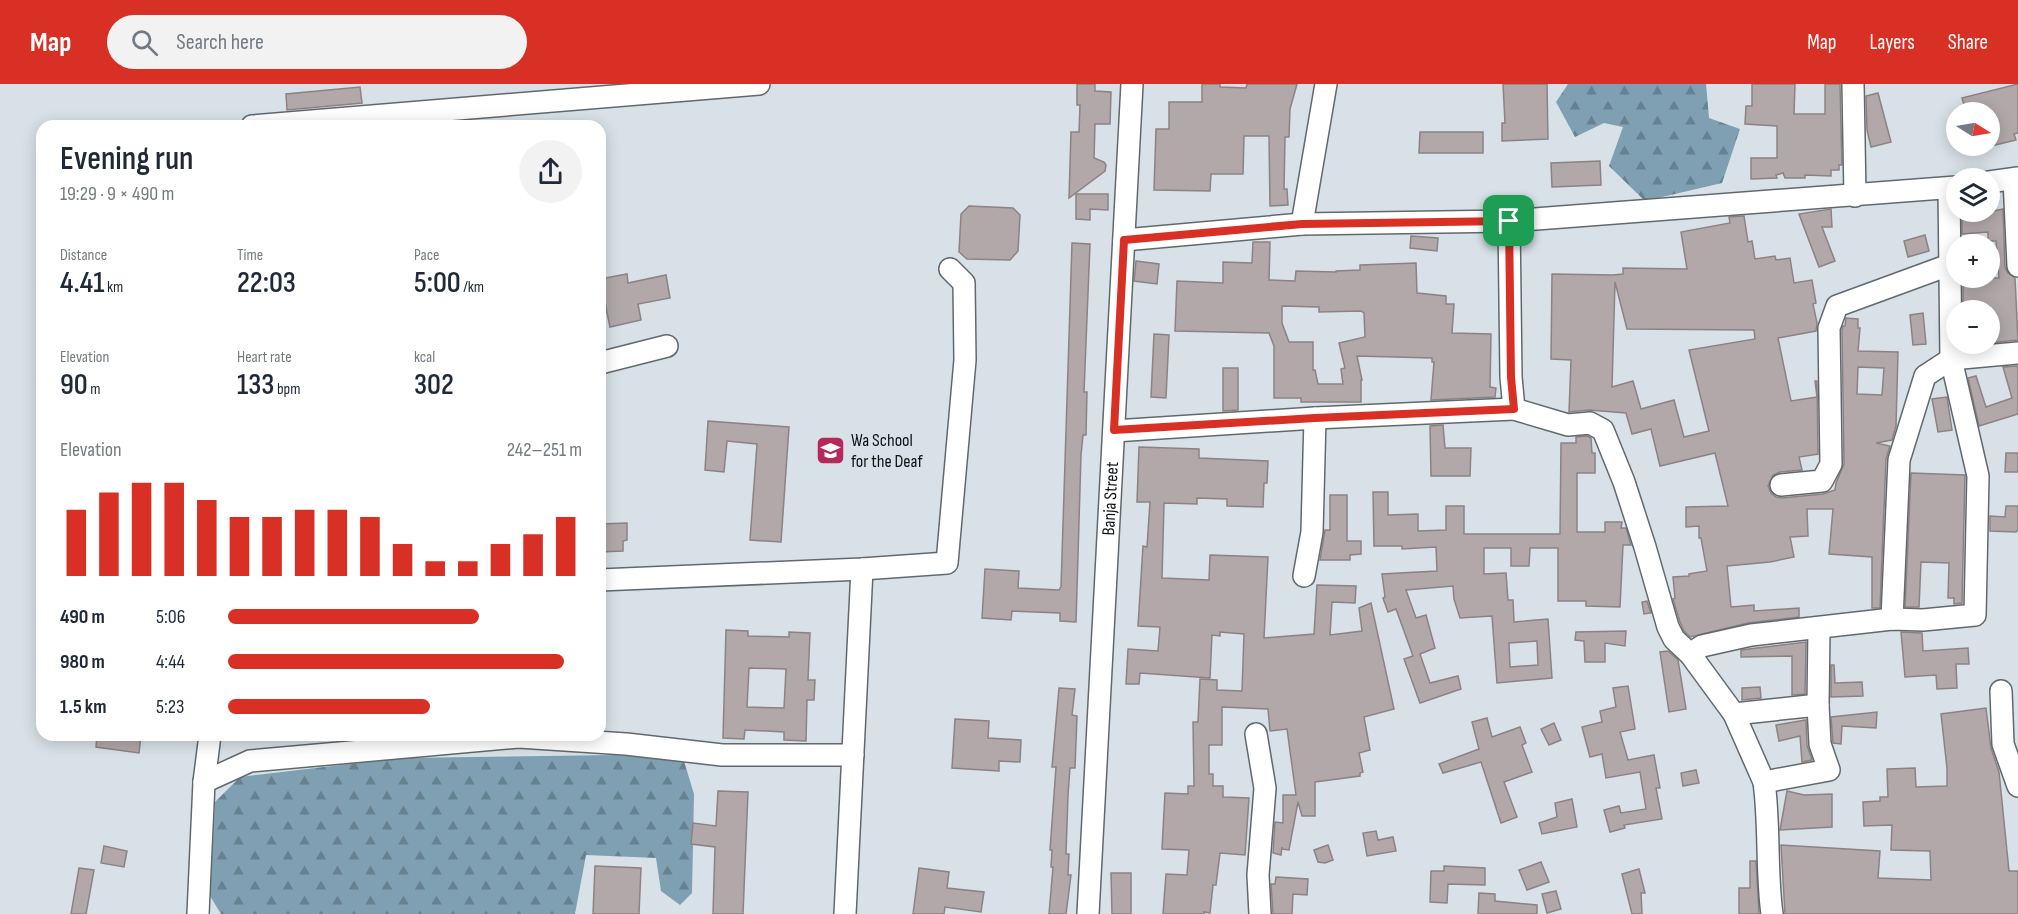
<!DOCTYPE html>
<meta charset="utf-8">
<style>
:root{--surface:#fff;--page:#f2f2f3;--text:#1f2937;--muted:#747a83;--accent:#d93025}
body{margin:0;font-family:"Sofia Sans Condensed",sans-serif;background:var(--page);color:var(--text);height:100vh;display:flex;flex-direction:column;font-size:22px;white-space:nowrap}
*{box-sizing:border-box;margin:0}
p{font-size:20px;color:var(--muted)}
.icon{flex:none;width:33px;height:33px;fill:none;stroke:currentColor;stroke-width:2;stroke-linecap:round;stroke-linejoin:round}
.map{position:relative;flex:1;overflow:hidden}
.panel{position:absolute;left:36px;top:36px;width:570px;height:621px;display:flex;flex-direction:column;background:var(--surface);border-radius:18px;box-shadow:0 3px 15px #0003}
.panel>*{flex:none}
.needle{width:39px;rotate:101deg}
.buttons{position:absolute;left:1946px;top:18px;display:grid;gap:12px}
.buttons a{display:grid;place-items:center;width:54px;height:54px;border-radius:50%;background:var(--surface);box-shadow:0 3px 15px #0003;font-size:30px}
.pin{position:absolute;display:grid;place-items:center;width:51px;height:51px;color:#fff;margin:-26px;border-radius:12px;box-shadow:0 3px 9px #0006}
.round{display:grid;place-items:center;flex:none;width:63px;height:63px;border-radius:32px;background:var(--page)}
.overview{display:flex;align-items:center;justify-content:space-between;height:102px;padding:0 24px}
h1{font-size:33px;font-weight:600;line-height:45px}
.metrics{display:grid;grid-template-columns:repeat(3,1fr);gap:9px;height:102px;padding:6px 24px}
.metrics div{display:grid;align-content:center}
.metrics b{font-size:30px;font-weight:600}
.metrics small{font-size:16px;font-weight:400}
.metrics p{font-size:16px}
.chart{height:168px;padding:12px 24px}
.chart p{display:flex;justify-content:space-between}
.chart svg{width:100%;height:108px;margin-top:6px;stroke:var(--accent);stroke-width:6}
ul{padding:0 24px;list-style:none;font-size:20px}
li{display:grid;grid-template-columns:96px 72px 1fr;align-items:center;height:45px}
li i{height:15px;border-radius:8px;background:var(--accent)}
header{display:flex;align-items:center;gap:36px;box-sizing:border-box;height:84px;padding:0 30px;background:var(--accent);color:#fff}
header strong{font-size:28px}
nav{display:flex;gap:33px;margin-inline-start:auto;font-size:21px}
.search{width:420px;height:54px;background:var(--page);display:flex;align-items:center;gap:15px;box-sizing:border-box;padding:0 21px;border-radius:33px;color:var(--muted);font-size:22px}
.map>svg:first-child{display:block}
.forest{fill:url(#forest-firs)}
.building{fill:#b2a8a9;stroke:#8c8284;stroke-width:1.5;fill-rule:evenodd}
.lines{fill:none;stroke-linecap:round;stroke-linejoin:round}
.minor-casing{stroke:#61696e;stroke-width:24}
.minor{stroke:#fff;stroke-width:21}
.route-casing{stroke:#fff;stroke-width:12}
.route{stroke:#d93025;stroke-width:8}
.labels{text-anchor:middle;stroke-width:5;stroke-linejoin:round;paint-order:stroke}
.poi-label{font-size:18px;fill:#0f1214;stroke:#d8e1e7;text-anchor:start}
.street-label{font-size:18px;fill:#0f1214;stroke:#d8e1e7}
</style>
<header>
<strong>Map</strong>
<div class="search"><svg class="icon" aria-label="search" viewBox="0 0 24 24"><circle cx="10" cy="10" r="6"/><path d="M15 15l6 6"/></svg>Search here</div>
<nav><a>Map</a><a>Layers</a><a>Share</a></nav>
</header>
<div class="map">
<svg width="2018" height="830" viewBox="0 0 2018 830">
<defs>
<pattern id="forest-firs" width="22" height="20" patternUnits="userSpaceOnUse" patternTransform="scale(1.5)"><rect width="22" height="20" fill="#7ea0b2"/><path d="M5 1l3.5 6h-7zM16 11l3.5 6h-7z" fill="#668190"/></pattern>
</defs>
<rect width="100%" height="100%" fill="#d8e1e7"/>
<g class="forest">
<polygon points="1568,0 1706,0 1709,34 1740,45 1722,99 1645,117 1609,82 1623,43 1604,39 1575,53 1556,18"/>
<polygon points="616,671 683,674 694,710 692,809 680,821 661,807 656,774 586,771 575,830 221,830 210,812 215,718 240,693 400,674"/>
</g>
<g class="building">
<polygon points="1077,0 1095,0 1095,7 1111,8 1110,40 1095,40 1094,74 1104,78 1106,81 1105,87 1069,114 1071,48 1079,48 1080,21 1077,21"/>
<polygon points="1202,0 1220,0 1220,3 1246,4 1247,0 1297,0 1290,25 1289,53 1285,53 1284,105 1287,105 1288,121 1270,122 1269,52 1244,52 1243,90 1211,90 1210,107 1154,106 1156,45 1169,45 1169,18 1202,18"/>
<polygon points="1503,0 1547,0 1548,55 1502,57 1502,39 1505,39"/>
<polygon points="1752,0 1795,0 1794,30 1825,30 1825,0 1840,0 1842,81 1839,81 1839,86 1831,86 1831,92 1805,91 1805,94 1785,94 1783,89 1776,91 1777,94 1751,95 1751,74 1777,74 1777,42 1745,40 1746,22 1752,22"/>
<polygon points="2018,0 2018,49 2014,50 2016,56 1995,61 1989,38 1989,28 1966,28 1962,14"/>
<polygon points="360,3 362,19 287,26 286,10"/>
<polygon points="1878,9 1891,58 1871,63 1867,46 1866,12"/>
<polygon points="1420,48 1483,48 1483,69 1419,69"/>
<polygon points="1600,77 1601,101 1552,103 1551,79"/>
<polygon points="1076,110 1108,110 1108,126 1090,125 1090,136 1076,135"/>
<polygon points="969,122 1013,124 1020,131 1018,167 1010,176 967,175 959,168 961,130"/>
<polygon points="1831,125 1832,143 1822,143 1835,177 1819,183 1799,130"/>
<polygon points="2003,125 2005,183 2008,189 2015,194 2018,256 1989,259 1989,226 1963,226 1963,194 1999,194 1996,157 1988,157 1988,148 1962,150 1962,128 1989,128"/>
<path d="M 1744,132 L 1748,158 L 1752,157 L 1755,175 L 1775,172 L 1776,176 L 1790,174 L 1794,199 L 1812,196 L 1816,219 L 1813,220 L 1817,239 L 1816,247 L 1778,254 L 1791,317 L 1817,313 L 1815,297 L 1817,297 L 1818,370 L 1799,373 L 1802,386 L 1780,388 L 1773,391 L 1768,402 L 1771,409 L 1776,413 L 1782,414 L 1823,410 L 1835,406 L 1836,399 L 1844,380 L 1842,246 L 1843,242 L 1845,242 L 1846,234 L 1858,235 L 1858,244 L 1860,244 L 1858,267 L 1898,268 L 1896,342 L 1892,356 L 1876,359 L 1890,362 L 1886,375 L 1880,524 L 1872,524 L 1872,473 L 1829,470 L 1833,425 L 1807,425 L 1808,452 L 1790,453 L 1794,473 L 1770,478 L 1727,482 L 1731,523 L 1754,521 L 1754,527 L 1799,524 L 1799,533 L 1748,539 L 1690,553 L 1684,547 L 1680,538 L 1673,515 L 1675,514 L 1673,493 L 1689,492 L 1689,490 L 1707,487 L 1701,454 L 1699,454 L 1699,442 L 1686,443 L 1686,423 L 1728,422 L 1715,369 L 1660,382 L 1651,345 L 1632,350 L 1626,329 L 1589,326 L 1569,328 L 1571,276 L 1551,275 L 1552,190 L 1613,191 L 1623,190 L 1623,184 L 1687,185 L 1681,148 L 1730,139 L 1729,133 ZM 1615,198 L 1627,245 L 1754,246 L 1755,255 L 1689,266 L 1709,347 L 1684,353 L 1674,316 L 1641,325 L 1633,297 L 1612,303 ZM 1858,283 L 1884,284 L 1882,311 L 1857,310 Z"/>
<polygon points="1925,151 1929,167 1908,173 1904,157"/>
<polygon points="1411,152 1438,154 1437,167 1410,164"/>
<path d="M 1253,158 L 1270,158 L 1269,196 L 1295,197 L 1296,187 L 1336,188 L 1336,187 L 1360,186 L 1360,181 L 1416,179 L 1417,209 L 1446,212 L 1446,220 L 1454,220 L 1452,249 L 1491,250 L 1490,303 L 1496,304 L 1495,313 L 1431,316 L 1434,278 L 1432,278 L 1432,274 L 1357,272 L 1362,296 L 1361,296 L 1361,318 L 1301,318 L 1301,314 L 1274,314 L 1274,262 L 1269,249 L 1175,247 L 1177,197 L 1223,199 L 1223,178 L 1252,179 ZM 1282,222 L 1319,223 L 1319,228 L 1361,227 L 1364,229 L 1365,253 L 1339,259 L 1345,284 L 1341,285 L 1343,300 L 1318,300 L 1315,286 L 1313,286 L 1313,258 L 1289,258 L 1282,239 Z"/>
<polygon points="1072,159 1090,160 1084,308 1087,308 1086,351 1083,351 1081,371 1076,538 1060,537 1060,529 1012,527 1011,536 982,534 985,485 1019,487 1018,504 1059,506 1061,503"/>
<polygon points="1136,177 1159,180 1157,200 1134,197"/>
<polygon points="627,190 628,199 666,191 670,214 638,220 641,236 610,243 600,195"/>
<polygon points="1923,229 1926,260 1913,261 1910,231"/>
<polygon points="1154,250 1169,251 1166,314 1151,313"/>
<polygon points="2018,282 2018,330 1979,342 1968,294 1976,292 1986,323 2012,314 2003,283"/>
<polygon points="1223,284 1238,284 1238,326 1223,327"/>
<polygon points="1947,313 1952,346 1938,348 1932,315"/>
<polygon points="708,337 789,343 781,458 750,456 757,360 727,357 724,388 705,386"/>
<polygon points="1443,341 1445,364 1471,364 1470,392 1431,392 1430,342"/>
<path d="M 1587,352 L 1591,354 L 1592,369 L 1595,369 L 1595,389 L 1577,389 L 1577,448 L 1605,448 L 1605,438 L 1622,438 L 1621,444 L 1626,444 L 1631,461 L 1623,461 L 1620,523 L 1586,522 L 1586,517 L 1558,517 L 1558,464 L 1530,464 L 1529,482 L 1511,482 L 1511,464 L 1484,464 L 1484,490 L 1506,489 L 1508,516 L 1513,516 L 1514,538 L 1548,535 L 1552,594 L 1497,599 L 1492,532 L 1460,534 L 1454,515 L 1453,502 L 1406,506 L 1416,534 L 1426,531 L 1435,564 L 1420,570 L 1430,599 L 1458,592 L 1461,605 L 1420,619 L 1404,575 L 1413,572 L 1396,525 L 1388,528 L 1383,514 L 1385,513 L 1382,490 L 1437,487 L 1436,463 L 1402,465 L 1402,462 L 1374,462 L 1373,408 L 1388,408 L 1388,431 L 1418,430 L 1418,447 L 1446,446 L 1446,422 L 1464,422 L 1464,450 L 1560,450 L 1561,359 L 1576,359 L 1576,353 ZM 1537,557 L 1538,581 L 1510,583 L 1509,559 Z"/>
<polygon points="1139,363 1199,365 1199,374 1268,377 1267,399 1264,399 1263,423 1227,422 1227,415 1197,414 1197,420 1164,419 1162,494 1209,496 1210,471 1268,473 1264,554 1314,550 1317,501 1356,502 1355,519 1332,518 1330,551 1362,547 1359,524 1371,519 1394,625 1364,633 1370,666 1359,669 1363,688 1360,689 1360,692 1315,698 1315,732 1302,732 1298,718 1289,766 1282,765 1282,763 1281,771 1273,769 1275,738 1283,739 1283,711 1296,711 1287,645 1270,647 1268,625 1222,623 1222,661 1209,661 1209,690 1213,690 1213,702 1223,702 1223,713 1249,714 1245,771 1220,769 1216,801 1213,801 1210,829 1204,828 1204,830 1163,830 1166,790 1187,791 1189,766 1162,765 1165,709 1188,710 1188,702 1194,702 1193,638 1198,638 1200,595 1217,596 1217,606 1242,607 1244,550 1220,548 1220,552 1212,551 1210,594 1140,589 1139,600 1126,600 1128,565 1158,567 1160,543 1138,542 1143,462 1147,463 1150,418 1137,418"/>
<polygon points="2006,369 2018,369 2018,388 2005,388"/>
<polygon points="1911,389 1965,391 1962,519 1954,520 1954,514 1948,514 1949,479 1921,478 1919,523 1905,523"/>
<polygon points="1330,411 1347,411 1347,457 1361,457 1361,470 1350,471 1350,476 1320,476 1325,446 1330,446"/>
<polygon points="2006,422 2018,422 2018,446 2016,448 1990,447 1990,432 2005,433"/>
<polygon points="627,439 627,456 623,457 623,467 600,468 600,440"/>
<polygon points="1647,517 1651,529 1644,530 1642,518"/>
<path d="M 726,546 L 748,547 L 748,552 L 789,553 L 789,548 L 810,549 L 808,596 L 815,596 L 814,616 L 807,616 L 806,657 L 784,656 L 784,648 L 745,646 L 744,655 L 723,654 ZM 749,584 L 786,585 L 784,624 L 747,623 Z"/>
<polygon points="1626,547 1625,562 1605,559 1605,578 1585,578 1584,557 1575,556 1576,548"/>
<polygon points="1901,548 1922,549 1923,567 1968,564 1969,580 1956,580 1957,604 1937,605 1936,591 1905,593"/>
<polygon points="1806,558 1805,610 1792,611 1792,572 1741,573 1741,566"/>
<polygon points="1668,567 1678,576 1686,625 1669,628 1660,568"/>
<polygon points="1831,581 1834,581 1835,599 1862,598 1863,612 1831,613"/>
<polygon points="1628,602 1635,645 1620,648 1628,676 1654,671 1660,704 1656,704 1662,735 1624,741 1625,744 1610,748 1604,726 1619,722 1621,729 1646,725 1640,688 1606,694 1602,670 1590,673 1582,643 1602,638 1600,627 1616,623 1613,604"/>
<polygon points="1760,603 1761,614 1742,616 1742,604"/>
<polygon points="1059,604 1075,605 1072,631 1077,632 1075,684 1070,684 1068,711 1066,770 1069,770 1068,791 1071,791 1066,830 1049,830 1053,783 1051,783 1052,766 1050,766 1056,683 1052,683"/>
<polygon points="1986,624 1991,664 1999,688 2009,787 2018,787 2018,830 1785,830 1781,761 1880,767 1878,794 1931,796 1930,767 1891,766 1892,741 1864,742 1863,718 1880,717 1880,713 1888,713 1887,685 1915,684 1916,703 1947,702 1947,684 1941,630"/>
<polygon points="1877,628 1876,644 1842,642 1841,660 1833,659 1831,633"/>
<polygon points="1487,634 1492,653 1520,643 1526,659 1522,661 1532,688 1504,698 1517,733 1501,739 1481,678 1443,689 1439,680 1479,665 1472,638"/>
<polygon points="955,635 989,637 988,654 1021,656 1020,678 999,677 999,687 952,684"/>
<polygon points="1806,636 1807,661 1812,676 1802,678 1800,652 1779,657 1776,641"/>
<polygon points="1554,639 1561,656 1549,661 1541,645"/>
<polygon points="97,651 141,651 139,669 96,663"/>
<polygon points="1696,686 1699,699 1683,702 1681,689"/>
<polygon points="718,707 748,708 743,830 713,830 715,763 691,760 693,739 716,742"/>
<polygon points="1787,707 1804,711 1832,710 1832,743 1780,746"/>
<polygon points="1572,715 1577,743 1542,750 1539,739 1557,733 1555,719"/>
<polygon points="1376,747 1378,756 1393,753 1396,767 1367,772 1363,749"/>
<polygon points="1328,761 1333,776 1325,779 1318,778 1314,766"/>
<polygon points="104,762 127,767 124,783 101,779"/>
<polygon points="1750,777 1756,777 1759,830 1739,830 1739,804 1750,804"/>
<polygon points="1541,778 1549,798 1527,806 1519,786"/>
<polygon points="595,782 641,784 639,830 593,830"/>
<polygon points="1444,782 1485,784 1485,801 1448,800 1447,819 1430,818 1431,787 1444,787"/>
<polygon points="79,784 94,786 86,830 71,830"/>
<polygon points="919,784 949,788 947,804 984,808 981,828 945,823 944,830 913,830"/>
<polygon points="1639,785 1645,809 1641,809 1642,830 1632,830 1622,790"/>
<polygon points="1111,789 1131,789 1131,830 1112,830"/>
<polygon points="1276,793 1308,795 1307,811 1293,810 1292,830 1273,830 1271,800 1275,800"/>
<polygon points="1556,807 1561,825 1547,829 1542,810"/>
<polygon points="1479,809 1495,810 1495,817 1537,821 1537,830 1478,830"/>
</g>
<g class="lines">
<defs>
<g id="minor">
<polyline points="1853,0 1855,112"/>
<polyline points="252,42 759,0"/>
<polyline points="2014,95 2018,182"/>
<polyline points="1989,98 2018,94"/>
<polyline points="1509,137 1511,293 1514,325 1568,341 1590,339 1603,346 1624,398 1645,463 1668,543 1674,555 1690,570 1734,630 1764,698 1829,686 1820,660 1818,621 1819,544"/>
<polyline points="1302,140 1326,0"/>
<polyline points="1124,156 1302,140 1509,137 1956,103"/>
<polyline points="600,279 667,262"/>
<polyline points="1114,347 1315,334 1514,325"/>
<polyline points="1781,401 1822,397 1831,380 1829,244 1837,222 1949,181"/>
<polyline points="1304,492 1312,448 1315,334"/>
<polyline points="600,496 862,485 947,479 965,276 964,199 950,185"/>
<polyline points="1892,535 1899,376 1925,292 1951,275 2018,269"/>
<polyline points="1690,570 1702,562 1751,551 1892,535 1923,536 1975,531 1978,392 1951,275 1949,104"/>
<polyline points="2001,607 2003,660 2018,702"/>
<polyline points="1734,630 1818,621"/>
<polyline points="1256,650 1265,704 1258,791 1260,830"/>
<polyline points="204,698 250,677 519,653 626,660 722,671 853,671"/>
<path d="M 1764,698 C 1770,742 1766,786 1772,830"/>
<polyline points="198,830 204,698 210,651"/>
<polyline points="845,830 862,485"/>
<path id="s1" d="M 1088,830 L 1132,0"/>
</g>
</defs>
<use href="#minor" class="minor-casing"/>
<use href="#minor" class="minor"/>
</g>
<g class="lines">
<defs>
<polygon id="route" points="1509,137 1511,293 1514,325 1315,334 1114,346 1124,156 1302,140"/>
</defs>
<use href="#route" class="route-casing"/>
<use href="#route" class="route"/>
</g>
<defs>
<symbol id="school-square" viewBox="-11 -11 22 22"><rect x="-9" y="-9" width="18" height="18" rx="4" fill="#b62859" stroke="#d8e1e7"/><path d="M0-5L7-2L0 1L-7-2ZM-4 1L0 2.5L4 1V4Q0 6-4 4Z" fill="#fff"/></symbol>
</defs>
<g fill-rule="evenodd">
<use href="#school-square" x="814" y="350" width="33" height="33"/>
</g>
<g class="labels">
<g class="poi-label">
<text x="851" y="362">Wa School<tspan x="851" dy="21">for the Deaf</tspan></text>
</g>
<g class="street-label">
<text dy="6" stroke="none"><textPath href="#s1" startOffset="416">Banja Street</textPath></text>
</g>
</g>
</svg>
<div class="buttons">
<a><svg class="needle" viewBox="-14 -14 28 28"><path d="M0-13l5 13h-10z" fill="#e53935"/><path d="M0 13l5-13h-10z" fill="#747a83"/></svg></a>
<a><svg class="icon" aria-label="layers" viewBox="0 0 24 24"><path d="M12 4l9 5-9 5-9-5zM3 14l9 5 9-5"/></svg></a>
<a>+</a>
<a>−</a>
</div>
<div class="pin" style="left:1509px;top:137px;background:#1e9e55"><svg class="icon" aria-label="arrive" viewBox="0 0 24 24"><path d="M6 21V4h12l-3 4 3 4H6"/></svg></div>
<section class="panel">
<div class="overview"><div><h1>Evening run</h1><p>19:29 · 9 × 490 m</p></div><a class="round"><svg class="icon" aria-label="share" viewBox="0 0 24 24"><path d="M12 15V3M7 8l5-5 5 5M5 13v7h14v-7"/></svg></a></div>
<div class="metrics">
<div><p>Distance</p><b>4.41<small> km</small></b></div>
<div><p>Time</p><b>22:03</b></div>
<div><p>Pace</p><b>5:00<small> /km</small></b></div>
</div>
<div class="metrics">
<div><p>Elevation</p><b>90<small> m</small></b></div>
<div><p>Heart rate</p><b>133<small> bpm</small></b></div>
<div><p>kcal</p><b>302</b></div>
</div>
<div class="chart"><p><span>Elevation</span>242–251 m</p>
<svg viewBox="0 0 160 44" preserveAspectRatio="none"><path d="M5 44V17M15 44V10M25 44V6M35 44V6M45 44V13M55 44V20M65 44V20M75 44V17M85 44V17M95 44V20M105 44V31M115 44V38M125 44V38M135 44V31M145 44V27M155 44V20"/></svg>
</div>
<ul>
<li><b>490 m</b>5:06<i style="width:71%"></i></li>
<li><b>980 m</b>4:44<i style="width:95%"></i></li>
<li><b>1.5 km</b>5:23<i style="width:57%"></i></li>
</ul>
</section>
</div>
